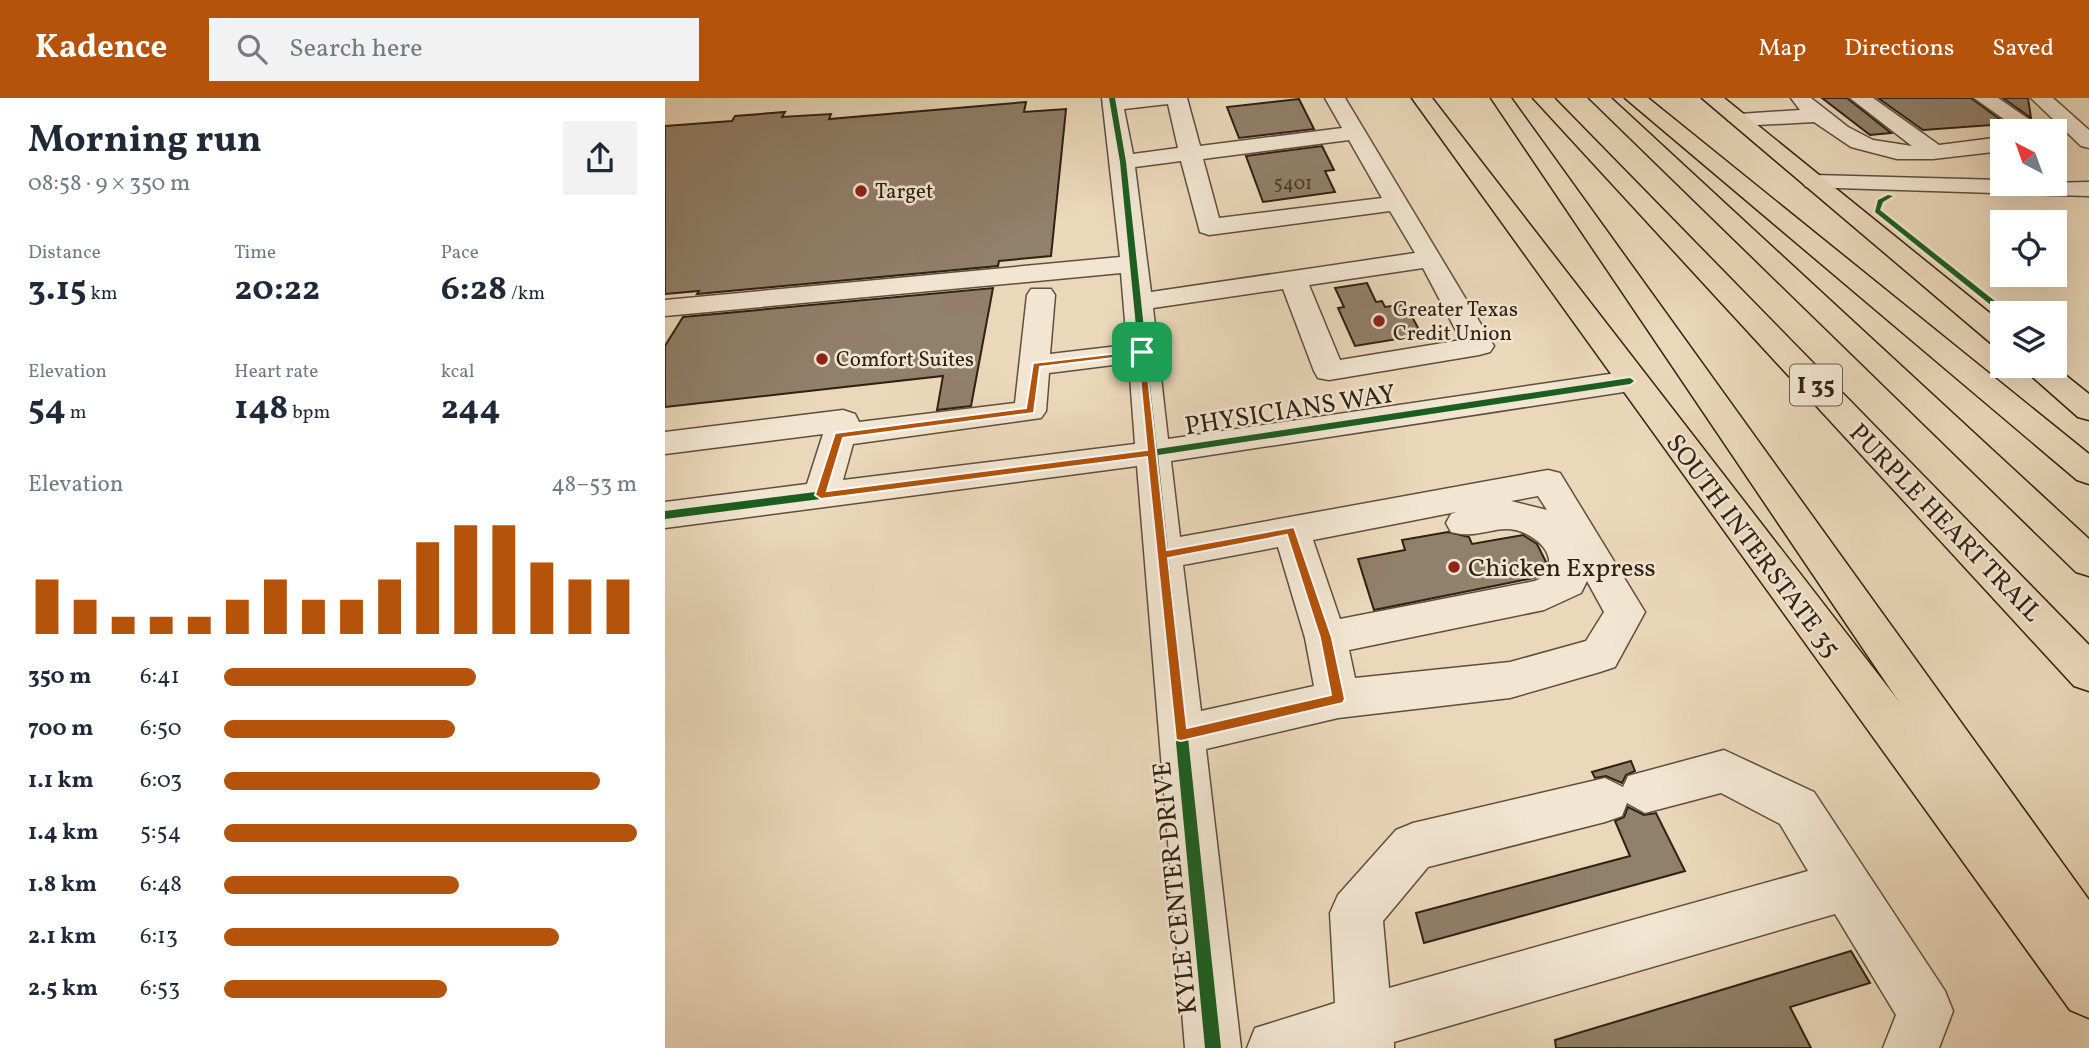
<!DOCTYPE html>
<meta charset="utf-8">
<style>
:root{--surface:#fff;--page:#f2f2f3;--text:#1f2937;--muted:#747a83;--accent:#b45309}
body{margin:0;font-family:Vollkorn,serif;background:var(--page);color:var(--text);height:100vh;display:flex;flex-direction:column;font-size:26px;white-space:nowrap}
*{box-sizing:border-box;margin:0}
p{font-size:23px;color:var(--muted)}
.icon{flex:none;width:38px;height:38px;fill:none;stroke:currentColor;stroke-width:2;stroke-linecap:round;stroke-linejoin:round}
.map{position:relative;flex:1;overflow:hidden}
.details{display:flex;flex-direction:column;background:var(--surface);width:665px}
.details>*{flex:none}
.needle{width:46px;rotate:319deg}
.controls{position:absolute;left:1325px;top:21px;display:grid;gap:14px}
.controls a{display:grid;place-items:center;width:77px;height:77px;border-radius:0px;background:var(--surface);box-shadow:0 7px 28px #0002;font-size:35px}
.pin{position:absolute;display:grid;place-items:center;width:60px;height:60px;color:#fff;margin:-30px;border-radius:14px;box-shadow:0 4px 10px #0006}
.round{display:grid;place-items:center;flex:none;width:74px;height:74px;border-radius:0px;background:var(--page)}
.headline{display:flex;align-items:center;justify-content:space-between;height:119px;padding:0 28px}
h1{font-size:38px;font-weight:700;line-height:52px}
.metrics{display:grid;grid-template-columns:repeat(3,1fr);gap:10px;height:119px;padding:7px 28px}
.metrics div{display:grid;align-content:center}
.metrics b{font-size:35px;font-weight:700}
.metrics small{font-size:19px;font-weight:400}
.metrics p{font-size:19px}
.chart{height:196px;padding:14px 28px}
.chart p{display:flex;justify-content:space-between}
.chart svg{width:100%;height:126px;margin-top:7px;stroke:var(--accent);stroke-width:6}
ul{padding:0 28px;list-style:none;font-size:23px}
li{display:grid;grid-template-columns:112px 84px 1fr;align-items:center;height:52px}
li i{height:18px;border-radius:9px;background:var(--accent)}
header{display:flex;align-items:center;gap:42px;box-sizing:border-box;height:98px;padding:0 35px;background:var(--accent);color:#fff}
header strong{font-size:33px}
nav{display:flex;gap:38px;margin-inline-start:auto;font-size:24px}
.search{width:490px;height:63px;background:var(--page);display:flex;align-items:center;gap:18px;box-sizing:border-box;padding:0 24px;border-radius:0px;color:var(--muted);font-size:26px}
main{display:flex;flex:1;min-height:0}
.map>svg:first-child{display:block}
.building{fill:#91806a;stroke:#2f2114;stroke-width:2}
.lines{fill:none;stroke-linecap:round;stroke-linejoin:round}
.minor-casing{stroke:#5e4f3e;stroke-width:3}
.major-casing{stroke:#2f2114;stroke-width:3}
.highway-casing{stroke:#2f2114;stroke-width:3}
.minor{fill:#f2e6d2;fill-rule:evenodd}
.major{fill:#ebd8ba;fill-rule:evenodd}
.highway{fill:#ebd8ba;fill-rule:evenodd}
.cycleway-casing{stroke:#f2e6d2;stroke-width:5}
.cycleway{fill:#1b5e20;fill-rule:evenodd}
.route{fill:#b45309;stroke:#fff;stroke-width:2;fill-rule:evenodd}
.poi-dot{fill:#8f2418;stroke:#f2e6d2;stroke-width:2.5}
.labels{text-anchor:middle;stroke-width:5;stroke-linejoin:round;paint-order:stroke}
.far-number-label{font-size:19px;fill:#48392a}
.far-poi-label{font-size:21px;fill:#2f2114;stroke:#f2e6d2;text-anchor:start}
.shield{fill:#f2e6d2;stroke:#6a5c4d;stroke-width:2}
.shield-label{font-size:24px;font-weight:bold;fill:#2f2114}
.street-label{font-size:26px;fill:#2f2114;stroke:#f2e6d2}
.poi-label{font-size:26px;fill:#2f2114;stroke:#f2e6d2;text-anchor:start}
</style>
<header>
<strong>Kadence</strong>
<div class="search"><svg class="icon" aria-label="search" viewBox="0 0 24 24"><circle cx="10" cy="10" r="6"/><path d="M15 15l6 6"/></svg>Search here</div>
<nav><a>Map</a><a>Directions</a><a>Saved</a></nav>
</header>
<main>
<section class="details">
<div class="headline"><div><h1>Morning run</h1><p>08:58 · 9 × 350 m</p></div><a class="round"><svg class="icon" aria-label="share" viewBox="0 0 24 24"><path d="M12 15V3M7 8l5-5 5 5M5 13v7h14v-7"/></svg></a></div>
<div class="metrics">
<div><p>Distance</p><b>3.15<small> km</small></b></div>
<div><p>Time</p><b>20:22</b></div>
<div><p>Pace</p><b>6:28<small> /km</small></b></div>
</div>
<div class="metrics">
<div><p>Elevation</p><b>54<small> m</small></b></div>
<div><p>Heart rate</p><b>148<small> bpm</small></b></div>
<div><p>kcal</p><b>244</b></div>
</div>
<div class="chart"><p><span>Elevation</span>48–53 m</p>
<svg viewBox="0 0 160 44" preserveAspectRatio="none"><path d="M5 44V25M15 44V32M25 44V38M35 44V38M45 44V38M55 44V32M65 44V25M75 44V32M85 44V32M95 44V25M105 44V12M115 44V6M125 44V6M135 44V19M145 44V25M155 44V25"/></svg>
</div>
<ul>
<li><b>350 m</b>6:41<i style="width:61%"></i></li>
<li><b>700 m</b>6:50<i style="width:56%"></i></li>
<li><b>1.1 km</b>6:03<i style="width:91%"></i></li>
<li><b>1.4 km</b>5:54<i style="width:100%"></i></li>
<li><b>1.8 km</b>6:48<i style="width:57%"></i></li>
<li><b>2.1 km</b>6:13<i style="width:81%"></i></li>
<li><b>2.5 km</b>6:53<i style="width:54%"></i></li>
</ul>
</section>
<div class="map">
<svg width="1424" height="950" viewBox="0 0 1424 950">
<rect width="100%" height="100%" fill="#ebd8ba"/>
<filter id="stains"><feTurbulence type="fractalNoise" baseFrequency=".00286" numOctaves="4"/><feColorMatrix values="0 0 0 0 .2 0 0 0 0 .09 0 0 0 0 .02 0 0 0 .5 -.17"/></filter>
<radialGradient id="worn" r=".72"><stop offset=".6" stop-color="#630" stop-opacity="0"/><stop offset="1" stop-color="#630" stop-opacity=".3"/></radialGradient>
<g class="building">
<polygon points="1157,0 1182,0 1226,35 1205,37"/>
<polygon points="1213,0 1306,0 1341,26 1258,32"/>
<polygon points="1338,0 1363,0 1366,20"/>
<polygon points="634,1 649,31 574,40 562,9"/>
<polygon points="361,4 359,14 401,11 386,158 334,163 333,168 32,196 34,193 0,196 0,28 67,23 70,18 120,14 117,19 166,16 164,21"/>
<polygon points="657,48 669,72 660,73 670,94 598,104 581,58"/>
<polygon points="702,185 711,204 717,203 720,209 740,206 757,237 690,248 673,210 679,209 670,190"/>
<polygon points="328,190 306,308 272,312 278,278 0,309 0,248 18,219"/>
<polygon points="783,434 804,439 807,446 858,437 872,446 882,466 882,474 869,480 709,512 693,461 740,452 737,442"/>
<polygon points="966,663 970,673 961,677 957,685 941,678 930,680 927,674"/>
<polygon points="963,709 979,717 991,715 1020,773 759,845 751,815 965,758 950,723 959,719"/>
<polygon points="1186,853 1205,885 1125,909 1146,950 891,950 890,942"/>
</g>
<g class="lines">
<defs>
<g id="minor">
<path d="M 437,0 L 522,0 L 535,48 L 677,30 L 660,0 L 680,0 L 829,248 L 825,254 L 814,257 L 664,282 L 653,280 L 649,273 L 618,191 L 488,210 L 503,341 L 965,273 L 976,276 L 981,283 L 976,290 L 965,293 L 506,363 L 515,439 L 883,372 L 895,375 L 980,514 L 950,569 L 935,574 L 845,600 L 673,620 L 541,651 L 576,950 L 520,950 L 472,368 L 0,430 L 0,404 L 142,386 L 158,336 L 0,356 L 0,334 L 178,312 L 190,316 L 194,324 L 350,305 L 362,197 L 366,191 L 386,191 L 390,197 L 385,256 L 462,247 L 456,175 L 0,218 L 0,202 L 455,159 ZM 503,6 L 513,50 L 468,56 L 459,11 ZM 684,42 L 717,100 L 554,120 L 538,61 ZM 516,63 L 535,134 L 544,137 L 725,113 L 750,155 L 486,194 L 470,69 ZM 758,170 L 796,242 L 675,262 L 644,187 ZM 464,265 L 470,346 L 178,382 L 188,346 L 376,320 L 381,313 L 384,275 ZM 873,398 L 882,412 L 846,403 ZM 791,414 L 786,416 L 781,425 L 786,434 C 820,444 838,417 871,442 C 883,451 886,461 884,476 L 870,483 L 675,521 L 648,442 ZM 613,449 L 640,540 L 649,588 L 536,613 L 518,467 ZM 922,483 L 939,514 L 921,543 L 845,564 L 690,580 L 684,552 L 879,512 L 916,495 Z"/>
<polygon points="1126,0 1146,0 1183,29 1208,42 1247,48 1185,0 1208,0 1274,47 1337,39 1337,53 1268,61 1232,61 1186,49 1149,24 1074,28 1063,22 1074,16 1135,12"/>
<polygon points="1309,0 1333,0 1381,33 1356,33"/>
<polygon points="1366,0 1388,0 1424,32 1424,50 1416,48"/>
<polygon points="1149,77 1337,82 1337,86 1424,84 1424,98 1141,89 1137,84 1141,79"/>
<path d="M 1059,652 L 1149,694 L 1280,893 L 1288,913 L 1274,950 L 1218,950 L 1231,917 L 1170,816 L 729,944 L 729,950 L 582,950 L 590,930 L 670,905 L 665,815 L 673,797 L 731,732 L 748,725 L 940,680 L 958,689 L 963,678 ZM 1056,695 L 1115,726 L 1143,773 L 724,890 L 718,823 L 763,769 L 940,724 L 957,718 L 962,705 L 980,715 Z"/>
</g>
<g id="major">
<polygon points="747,0 767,0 1424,849 1424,920 1405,912"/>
<polygon points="1037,0 1059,0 1337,225 1337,249 1327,246"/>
<polygon points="1355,268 1389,268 1424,296 1424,322 1413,319"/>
</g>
<g id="highway">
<polygon points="826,0 846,0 1424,802 1424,873 1405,866 1278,669"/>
<polygon points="868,0 889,0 1424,547 1424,593 1409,588"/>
<polygon points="924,0 946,0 1424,441 1424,478 1411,474"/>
<polygon points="960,0 983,0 1424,356 1424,386 1412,382"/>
</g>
</defs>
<use href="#minor" class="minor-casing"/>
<use href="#major" class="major-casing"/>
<use href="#highway" class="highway-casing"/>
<use href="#minor" class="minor"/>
<use href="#major" class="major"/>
<use href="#highway" class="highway"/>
<defs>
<g id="cycleway">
<polygon points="444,0 450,0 461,64 492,351 965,280 969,283 965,286 493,357 556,950 540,950 484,359 0,421 0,413 483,352 455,64"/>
<polygon points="1223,97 1228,98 1218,104 1215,112 1345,215 1337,216 1210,114 1213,102"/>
</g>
</defs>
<use href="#cycleway" class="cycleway-casing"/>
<use href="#cycleway" class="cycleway"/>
</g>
<path class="route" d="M 480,252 L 502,452 L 629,429 L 667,540 L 680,601 L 678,605 L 516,643 L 511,642 L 482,359 L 156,401 L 150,397 L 170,335 L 361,310 L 368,265 ZM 473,257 L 482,352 L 162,393 L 178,340 L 369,315 L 375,269 ZM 622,437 L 655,540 L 666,597 L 522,630 L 503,460 Z"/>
<g class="poi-dot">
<circle cx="196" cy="93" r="7"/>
<circle cx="714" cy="223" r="7"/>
<circle cx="157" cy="261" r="7"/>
<circle cx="789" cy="469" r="7"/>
</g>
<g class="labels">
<g class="far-number-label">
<text x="628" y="91">5401</text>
</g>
<g class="far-poi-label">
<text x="210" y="100">Target</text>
<text x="728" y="218">Greater Texas<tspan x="728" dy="24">Credit Union</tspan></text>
<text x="171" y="268">Comfort Suites</text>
</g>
<rect class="shield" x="1125" y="266.5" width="52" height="41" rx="5"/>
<g class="shield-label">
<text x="1151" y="295">I 35</text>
</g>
<g class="street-label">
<text transform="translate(625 311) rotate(-9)" y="9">PHYSICIANS WAY</text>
<text transform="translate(1281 424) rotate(46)" y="9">PURPLE HEART TRAIL</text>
<text transform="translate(1089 447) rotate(53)" y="9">SOUTH INTERSTATE 35</text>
<text transform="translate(509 790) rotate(-96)" y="9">KYLE CENTER DRIVE</text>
</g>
<g class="poi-label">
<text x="803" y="478">Chicken Express</text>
</g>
</g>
<rect width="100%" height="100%" filter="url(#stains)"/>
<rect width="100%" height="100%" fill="url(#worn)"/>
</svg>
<div class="controls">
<a><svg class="needle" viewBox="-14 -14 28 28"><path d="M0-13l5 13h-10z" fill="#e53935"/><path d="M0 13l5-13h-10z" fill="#747a83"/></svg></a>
<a><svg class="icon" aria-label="locate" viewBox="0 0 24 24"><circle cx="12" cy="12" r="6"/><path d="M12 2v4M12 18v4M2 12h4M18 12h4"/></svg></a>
<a><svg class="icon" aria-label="layers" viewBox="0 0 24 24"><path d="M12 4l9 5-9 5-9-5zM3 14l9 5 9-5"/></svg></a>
</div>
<div class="pin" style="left:477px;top:254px;background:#1e9e55"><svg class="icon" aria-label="arrive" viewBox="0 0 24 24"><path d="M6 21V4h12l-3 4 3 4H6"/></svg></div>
</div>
</main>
